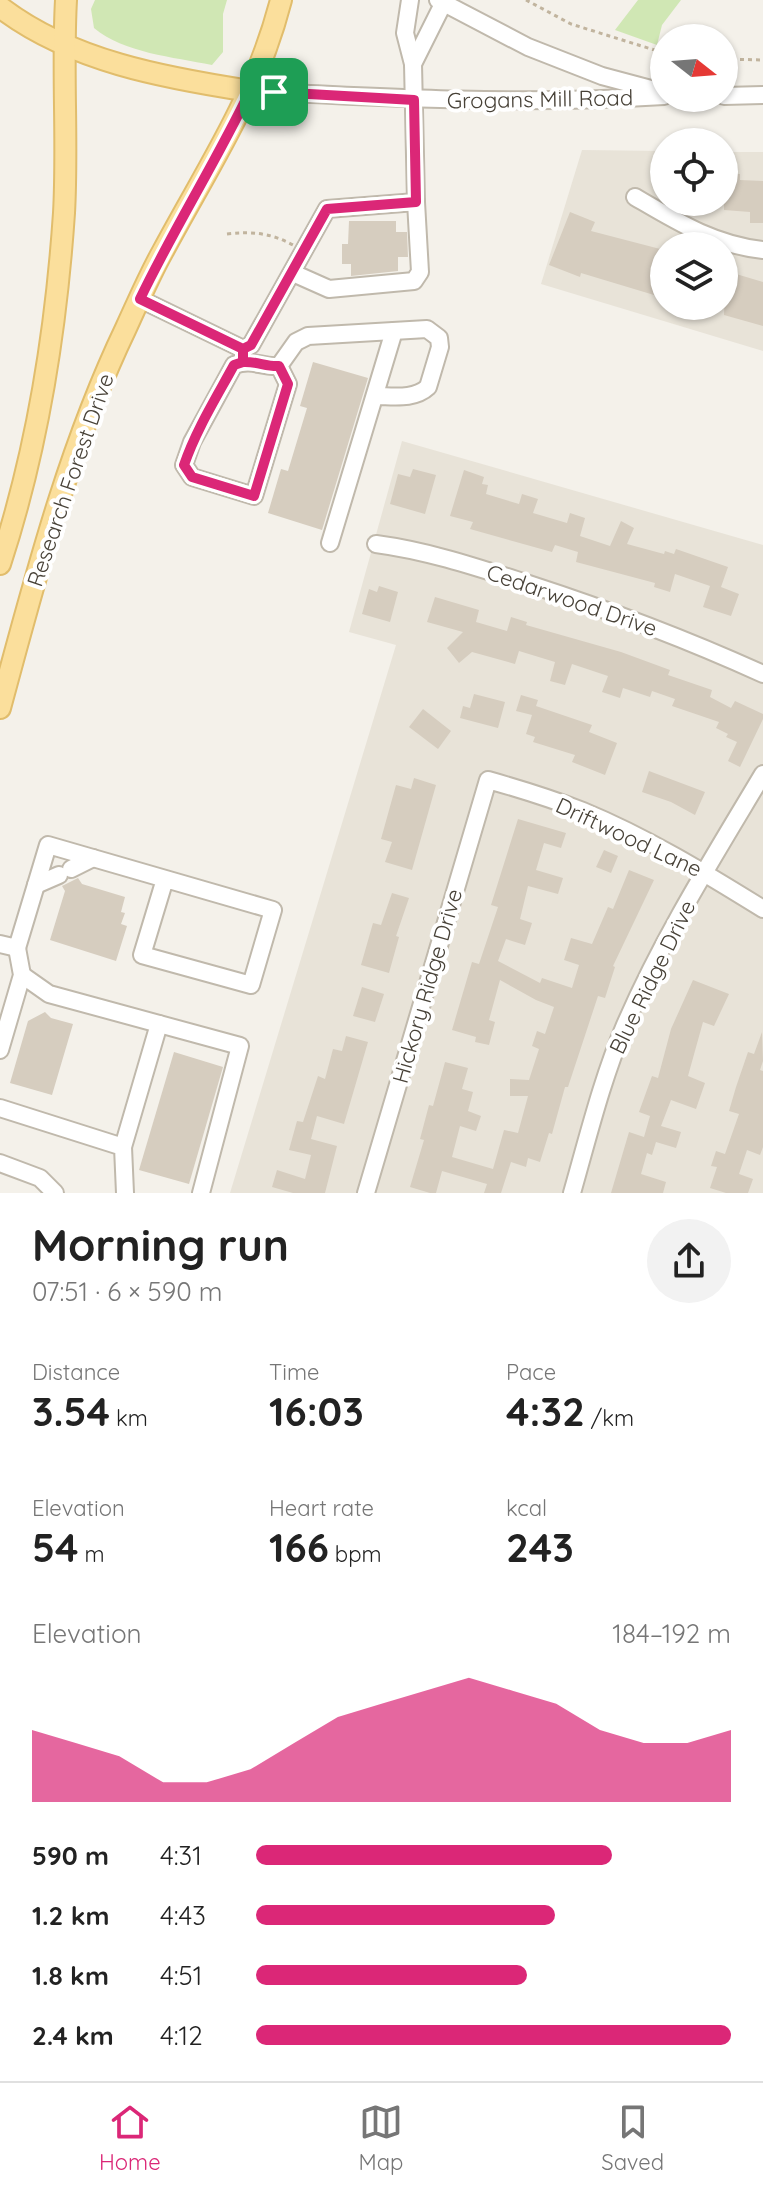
<!DOCTYPE html>
<meta charset="utf-8">
<style>
:root{--surface:#fff;--page:#f2f2f2;--text:#222;--muted:#767676;--line:#e0e0e0;--accent:#db2777}
body{margin:0;font-family:Quicksand,sans-serif;background:var(--page);color:var(--text);height:100vh;display:flex;flex-direction:column;font-size:30px;white-space:nowrap}
*{box-sizing:border-box;margin:0}
p{font-size:26px;color:var(--muted)}
.icon{flex:none;width:44px;height:44px;fill:none;stroke:currentColor;stroke-width:2;stroke-linecap:round;stroke-linejoin:round}
.map{position:relative;height:1193px;overflow:hidden}
.sheet{display:flex;flex-direction:column;background:var(--surface);flex:1}
.sheet>*{flex:none}
.needle{width:52px;rotate:107deg}
.buttons{position:absolute;left:650px;top:24px;display:grid;gap:16px}
.buttons a{display:grid;place-items:center;width:88px;height:88px;border-radius:50%;background:var(--surface);box-shadow:0 2px 6px #0004;font-size:40px}
.pin{position:absolute;display:grid;place-items:center;width:68px;height:68px;color:#fff;margin:-34px;border-radius:16px;box-shadow:0 4px 12px #0006}
.round{display:grid;place-items:center;flex:none;width:84px;height:84px;border-radius:42px;background:var(--page)}
.summary{display:flex;align-items:center;justify-content:space-between;height:136px;padding:0 32px}
h1{font-size:44px;font-weight:700;line-height:60px}
.stats{display:grid;grid-template-columns:repeat(3,1fr);gap:12px;height:136px;padding:8px 32px}
.stats div{display:grid;align-content:center}
.stats b{font-size:40px;font-weight:700}
.stats small{font-size:22px;font-weight:400}
.stats p{font-size:22px}
.chart{height:224px;padding:16px 32px}
.chart p{display:flex;justify-content:space-between}
.chart svg{width:100%;height:144px;margin-top:8px;fill:var(--accent);opacity:.7}
ul{padding:0 32px;list-style:none;font-size:26px}
li{display:grid;grid-template-columns:128px 96px 1fr;align-items:center;height:60px}
li i{height:20px;border-radius:10px;background:var(--accent)}
.tabs{display:flex;justify-content:space-around;align-items:center;height:112px;border-top:2px solid var(--line);background:var(--surface);font-size:22px;color:var(--muted)}
.tabs a{display:grid;justify-items:center;gap:4px}
.tabs .active{color:var(--accent)}
.map>svg:first-child{display:block}
.residential{fill:#e8e3d8;fill-rule:evenodd}
.green{fill:#d0e7b4}
.building{fill:#d6cdbf}
.lines{fill:none;stroke-linecap:round;stroke-linejoin:round}
.minor-casing{stroke:#c0b9ac;stroke-width:20}
.major-casing{stroke:#e1bd6c;stroke-width:24}
.path{stroke:#c1b49e;stroke-width:3;stroke-dasharray:4 4;stroke-linecap:butt}
.minor{stroke:#fff;stroke-width:16}
.major{stroke:#fbdf9c;stroke-width:20}
.route-casing{stroke:#fff;stroke-width:16}
.route{stroke:#db2777;stroke-width:10}
.labels{text-anchor:middle;stroke-width:8;stroke-linejoin:round;paint-order:stroke}
.street-label{font-size:22px;fill:#484238;stroke:#fff}
</style>
<div class="map">
<svg width="763" height="1193" viewBox="0 0 763 1193">
<rect width="100%" height="100%" fill="#f4f1ea"/>
<g class="residential">
<path d="M 582,150 L 664,151 L 664,202 L 724,202 L 724,152 L 763,152 L 763,351 L 541,284 ZM 664,246 L 724,246 L 724,306 L 664,306 Z"/>
<polygon points="402,441 763,545 763,1193 230,1193 396,645 349,632"/>
</g>
<g class="green">
<path d="M 95,0 L 227,0 L 223,14 L 223,52 L 212,65 C 173,57 124,53 94,28 L 91,9 Z"/>
<polygon points="638,0 681,0 662,25 657,45 615,30"/>
</g>
<g class="building">
<polygon points="724,173 740,174 740,180 763,181 763,223 750,223 750,212 724,210"/>
<polygon points="570,212 595,222 591,231 664,250 664,298 581,273 580,277 549,265"/>
<polygon points="349,221 396,221 396,232 407,232 408,257 398,257 398,271 351,276 351,264 342,264 342,244 348,244"/>
<polygon points="726,271 763,282 763,326 724,315"/>
<polygon points="313,362 368,378 322,530 268,513 281,469 288,471 307,408 300,406"/>
<polygon points="413,469 436,475 425,514 390,504 398,474 410,477"/>
<polygon points="464,470 484,477 482,484 488,485 486,494 519,504 522,494 538,499 533,513 567,523 570,513 585,518 580,536 610,546 621,521 634,528 627,544 664,554 665,551 674,554 676,549 728,567 721,587 739,594 731,616 703,607 710,586 675,574 670,592 654,587 655,583 576,562 578,552 555,545 552,552 470,529 473,522 450,516"/>
<polygon points="379,586 398,592 390,622 362,614 369,589 377,592"/>
<polygon points="435,597 479,610 476,622 507,631 511,617 527,622 526,625 621,652 670,670 668,675 712,690 710,697 731,708 735,701 763,714 763,719 740,767 728,761 737,742 726,737 728,734 716,728 719,722 672,706 675,699 652,691 650,697 623,688 620,698 602,692 608,676 572,664 565,685 550,681 555,662 519,651 515,664 472,652 459,663 447,648 463,632 427,622"/>
<polygon points="474,694 505,702 498,728 460,718 463,706 470,708"/>
<polygon points="521,695 538,700 536,706 592,725 589,732 617,743 605,775 572,762 575,755 533,742 535,737 526,734 532,715 516,711"/>
<polygon points="423,709 451,731 438,749 409,727"/>
<polygon points="649,771 705,792 695,815 671,802 642,792"/>
<polygon points="414,778 436,785 412,870 385,862 392,842 381,839 396,785 411,789"/>
<polygon points="518,819 566,833 561,848 544,843 536,870 563,878 558,894 528,886 520,919 532,923 525,945 506,939 498,961 540,983 542,978 572,988 579,965 564,960 571,938 592,944 608,907 613,909 629,870 654,880 613,966 615,967 605,998 598,996 568,1087 565,1087 552,1134 549,1133 540,1162 528,1158 526,1167 511,1162 501,1193 484,1193 487,1184 442,1171 436,1193 430,1193 410,1187 424,1140 420,1139 429,1105 433,1106 445,1062 468,1068 462,1089 473,1092 468,1111 481,1116 476,1131 460,1126 452,1157 493,1169 504,1130 518,1133 528,1096 510,1096 510,1079 529,1080 539,1049 532,1046 537,1031 545,1034 554,1007 536,1000 500,980 489,1020 495,1022 489,1045 475,1042 476,1037 452,1030 472,962 479,964 498,907 491,905"/>
<polygon points="604,850 618,856 611,873 596,867"/>
<polygon points="78,878 82,884 125,897 121,912 125,913 121,924 127,926 116,961 50,940 65,891 62,886"/>
<polygon points="392,893 409,898 396,936 399,937 389,973 361,965 373,923 381,925"/>
<polygon points="693,980 729,994 714,1026 703,1022 688,1076 705,1083 696,1109 671,1100 661,1126 681,1132 676,1148 656,1142 652,1155 647,1153 641,1174 666,1182 663,1193 611,1193 629,1132 644,1137 650,1116 639,1112 652,1076 658,1078 671,1029"/>
<polygon points="362,987 384,994 375,1022 353,1016"/>
<polygon points="45,1012 51,1018 73,1024 52,1095 10,1083 28,1021"/>
<polygon points="762,1032 763,1061 760,1070 763,1071 763,1147 760,1155 747,1150 739,1174 753,1179 748,1193 726,1193 710,1188 717,1167 711,1166 716,1151 725,1154 739,1114 729,1111 736,1087 748,1052 754,1054"/>
<polygon points="346,1036 368,1042 344,1124 317,1116 311,1139 337,1146 325,1193 293,1193 272,1187 277,1170 305,1179 311,1155 289,1150 297,1121 303,1122 318,1076 325,1079 333,1049 342,1051"/>
<polygon points="174,1052 223,1067 189,1184 139,1170"/>
</g>
<g class="lines">
<defs>
<g id="minor">
<polyline points="438,0 528,47 602,76 662,92"/>
<polyline points="413,64 445,0"/>
<path d="M 250,91 C 389,98 526,105 664,96"/>
<polyline points="724,96 763,95"/>
<path d="M 635,197 C 676,221 714,245 763,250"/>
<polyline points="293,273 329,289 414,281 420,272 416,202"/>
<polyline points="140,299 243,349 251,345 327,209 416,202 413,64 405,33 410,0"/>
<path d="M 279,366 L 288,384 L 254,496 L 192,477 L 184,465 L 192,442 L 234,365 C 254,358 261,368 279,366 L 296,342 L 308,336 L 427,329 L 439,338 L 440,347 L 428,387 C 414,400 393,396 375,396"/>
<polyline points="330,543 394,331"/>
<path d="M 376,544 C 429,551 479,568 529,584 C 609,610 686,639 763,674"/>
<polyline points="71,869 93,858"/>
<polyline points="36,885 59,875"/>
<polyline points="0,944 17,948 48,845 273,910 251,985 142,955 165,879"/>
<polyline points="22,975 49,994 240,1046 201,1193"/>
<polyline points="0,1050 22,975 17,948"/>
<polyline points="0,1108 123,1147 125,1193"/>
<polyline points="123,1147 159,1024"/>
<polyline points="0,1163 40,1178 55,1193"/>
<path d="M 366,1193 L 488,780 C 520,789 552,799 583,811 C 646,837 705,873 763,909"/>
<path d="M 572,1193 C 588,1137 602,1079 625,1025 C 663,937 714,856 763,774"/>
</g>
<g id="major">
<path d="M 0,7 C 70,61 165,78 250,91"/>
<path d="M 0,564 C 37,451 56,332 64,213 C 68,142 62,71 66,0"/>
<path d="M 0,708 C 35,579 68,449 126,328 C 138,302 149,276 163,251 C 209,165 256,97 281,0"/>
</g>
</defs>
<use href="#minor" class="minor-casing"/>
<use href="#major" class="major-casing"/>
<g class="path">
<polyline points="526,0 571,24 664,53"/>
<polyline points="724,59 763,60"/>
<path d="M 227,234 C 252,231 271,233 293,245"/>
</g>
<use href="#minor" class="minor"/>
<use href="#major" class="major"/>
</g>
<g class="lines">
<defs>
<path id="route" d="M 274,92 L 250,91 C 216,162 174,228 140,299 L 243,349 L 243,362 C 256,361 267,367 279,366 L 288,384 L 254,496 L 192,477 L 184,465 C 196,430 216,398 234,365 L 243,362 L 243,349 L 251,345 L 327,209 L 416,202 L 414,100 L 274,92"/>
</defs>
<use href="#route" class="route-casing"/>
<use href="#route" class="route"/>
</g>
<g class="labels">
<g class="street-label">
<text transform="translate(540 99) rotate(-1)" y="8">Grogans Mill Road</text>
<text transform="translate(70 480) rotate(-71)" y="8">Research Forest Drive</text>
<text transform="translate(572 600) rotate(19)" y="8">Cedarwood Drive</text>
<text transform="translate(629 837) rotate(25)" y="8">Driftwood Lane</text>
<text transform="translate(652 977) rotate(-64)" y="8">Blue Ridge Drive</text>
<text transform="translate(427 986) rotate(-74)" y="8">Hickory Ridge Drive</text>
</g>
</g>
</svg>
<div class="buttons">
<a><svg class="needle" viewBox="-14 -14 28 28"><path d="M0-13l5 13h-10z" fill="#e53935"/><path d="M0 13l5-13h-10z" fill="#767676"/></svg></a>
<a><svg class="icon" aria-label="locate" viewBox="0 0 24 24"><circle cx="12" cy="12" r="6"/><path d="M12 2v4M12 18v4M2 12h4M18 12h4"/></svg></a>
<a><svg class="icon" aria-label="layers" viewBox="0 0 24 24"><path d="M12 4l9 5-9 5-9-5zM3 14l9 5 9-5"/></svg></a>
</div>
<div class="pin" style="left:274px;top:92px;background:#1e9e55"><svg class="icon" aria-label="arrive" viewBox="0 0 24 24"><path d="M6 21V4h12l-3 4 3 4H6"/></svg></div>
</div>
<section class="sheet">
<div class="summary"><div><h1>Morning run</h1><p>07:51 · 6 × 590 m</p></div><a class="round"><svg class="icon" aria-label="share" viewBox="0 0 24 24"><path d="M12 15V3M7 8l5-5 5 5M5 13v7h14v-7"/></svg></a></div>
<div class="stats">
<div><p>Distance</p><b>3.54<small> km</small></b></div>
<div><p>Time</p><b>16:03</b></div>
<div><p>Pace</p><b>4:32<small> /km</small></b></div>
</div>
<div class="stats">
<div><p>Elevation</p><b>54<small> m</small></b></div>
<div><p>Heart rate</p><b>166<small> bpm</small></b></div>
<div><p>kcal</p><b>243</b></div>
</div>
<div class="chart"><p><span>Elevation</span>184–192 m</p>
<svg viewBox="0 0 160 44" preserveAspectRatio="none"><path d="M0 44V22L10 26L20 30L30 38L40 38L50 34L60 26L70 18L80 14L90 10L100 6L110 10L120 14L130 22L140 26L150 26L160 22V44z"/></svg>
</div>
<ul>
<li><b>590 m</b>4:31<i style="width:75%"></i></li>
<li><b>1.2 km</b>4:43<i style="width:63%"></i></li>
<li><b>1.8 km</b>4:51<i style="width:57%"></i></li>
<li><b>2.4 km</b>4:12<i style="width:100%"></i></li>
</ul>
</section>
<nav class="tabs">
<a class="active"><svg class="icon" aria-label="home" viewBox="0 0 24 24"><path d="M3 11l9-7 9 7M6 9v11h12V9"/></svg>Home</a>
<a><svg class="icon" aria-label="map" viewBox="0 0 24 24"><path d="M3 6l6-2 6 2 6-2v14l-6 2-6-2-6 2zM9 4v14M15 6v14"/></svg>Map</a>
<a><svg class="icon" aria-label="saved" viewBox="0 0 24 24"><path d="M7 4h10v16l-5-4-5 4z"/></svg>Saved</a>
</nav>
